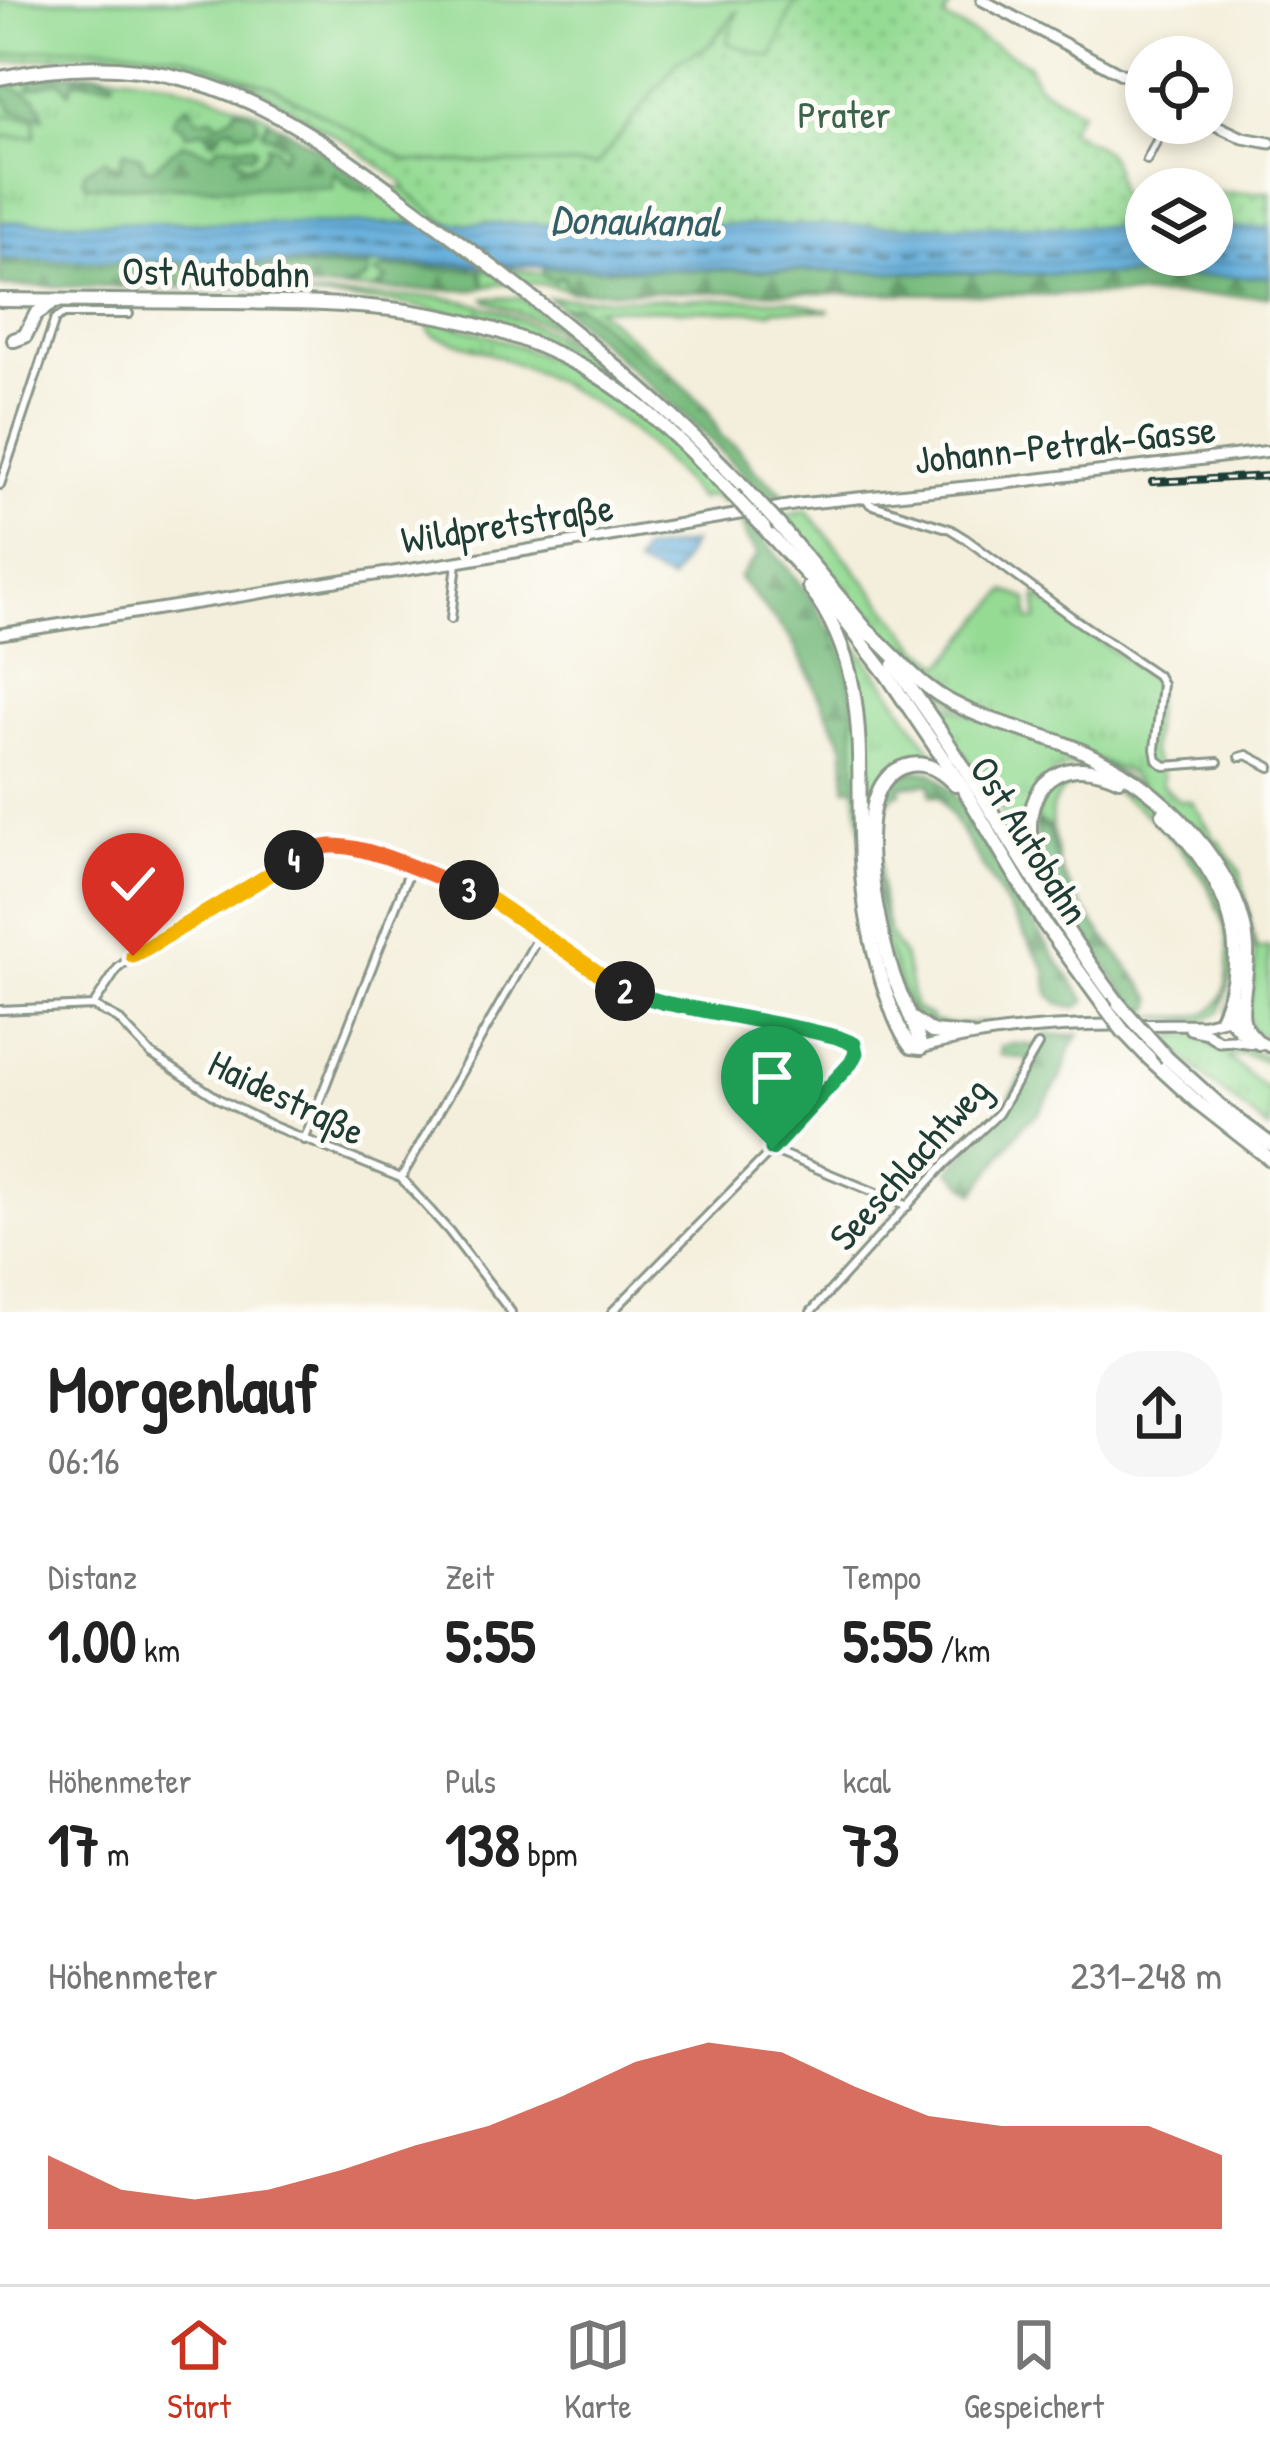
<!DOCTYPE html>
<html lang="de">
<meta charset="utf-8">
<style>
:root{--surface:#fff;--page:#f6f6f6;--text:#222;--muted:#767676;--line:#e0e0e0;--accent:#c8321e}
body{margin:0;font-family:"Patrick Hand",sans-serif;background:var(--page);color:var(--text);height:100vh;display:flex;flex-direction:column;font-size:45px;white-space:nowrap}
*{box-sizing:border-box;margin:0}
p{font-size:39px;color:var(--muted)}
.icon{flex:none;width:66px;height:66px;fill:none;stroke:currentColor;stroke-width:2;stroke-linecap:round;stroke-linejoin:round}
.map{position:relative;height:1312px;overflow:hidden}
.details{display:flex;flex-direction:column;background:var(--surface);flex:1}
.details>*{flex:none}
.controls{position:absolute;left:1125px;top:36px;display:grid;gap:24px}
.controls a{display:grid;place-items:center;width:108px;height:108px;border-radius:50%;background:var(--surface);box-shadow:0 6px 18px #0003;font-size:60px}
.pin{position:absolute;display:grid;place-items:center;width:102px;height:102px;color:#fff;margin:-123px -51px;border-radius:50% 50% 50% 0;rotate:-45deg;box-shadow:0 0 12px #0007}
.pin .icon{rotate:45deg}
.km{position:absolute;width:60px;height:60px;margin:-30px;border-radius:50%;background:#222;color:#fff;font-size:33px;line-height:60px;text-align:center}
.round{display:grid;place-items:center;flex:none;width:126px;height:126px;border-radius:48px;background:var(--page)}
.head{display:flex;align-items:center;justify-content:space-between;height:204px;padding:0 48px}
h1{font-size:66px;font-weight:700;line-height:90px}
.figures{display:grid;grid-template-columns:repeat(3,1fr);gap:18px;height:204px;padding:12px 48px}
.figures div{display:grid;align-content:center}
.figures b{font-size:60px;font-weight:700}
.figures small{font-size:33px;font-weight:400}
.figures p{font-size:33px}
.chart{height:336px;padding:24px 48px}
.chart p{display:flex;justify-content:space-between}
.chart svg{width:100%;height:216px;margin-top:12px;fill:var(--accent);opacity:.7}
.dock{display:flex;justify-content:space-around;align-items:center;height:168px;border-top:3px solid var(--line);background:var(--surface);font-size:33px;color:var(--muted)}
.dock a{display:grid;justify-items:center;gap:6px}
.dock .active{color:var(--accent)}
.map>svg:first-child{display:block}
.grass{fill:url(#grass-tufts);stroke:#5a8c64;stroke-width:3}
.forest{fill:url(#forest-firs);stroke:#4c7c59;stroke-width:3}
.park{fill:url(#park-dots);stroke:#5a8c64;stroke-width:3}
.garden{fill:#95db94;stroke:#5a8c64;stroke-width:3}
.water{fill:url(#water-rules);stroke:#427688;stroke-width:3}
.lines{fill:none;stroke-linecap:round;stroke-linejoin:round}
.ferry{stroke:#345f66;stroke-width:3;stroke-dasharray:15 12;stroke-linecap:butt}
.street-casing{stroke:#8a9688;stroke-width:12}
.primary-casing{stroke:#8a9688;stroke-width:15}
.highway-casing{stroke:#8a9688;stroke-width:18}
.street{stroke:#fff;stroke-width:6}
.primary{stroke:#fff;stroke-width:9}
.highway{stroke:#fff;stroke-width:12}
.rail-casing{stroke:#1f3d34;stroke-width:8}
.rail{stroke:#fdfcf7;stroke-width:3;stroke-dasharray:9;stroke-linecap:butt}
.highway-bridge-casing{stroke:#8a9688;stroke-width:18;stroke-linecap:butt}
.highway-bridge{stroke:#fff;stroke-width:12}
.split-1-casing{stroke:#fff;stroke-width:24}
.split-2-casing{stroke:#fff;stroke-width:24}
.split-3-casing{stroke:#fff;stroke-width:24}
.split-4-casing{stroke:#fff;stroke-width:24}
.split-5-casing{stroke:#fff;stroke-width:24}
.split-1{stroke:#22a559;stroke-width:15}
.split-2{stroke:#22a559;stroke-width:15}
.split-3{stroke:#f5b400;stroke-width:15}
.split-4{stroke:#f0652b;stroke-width:15}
.split-5{stroke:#f5b400;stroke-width:15}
.labels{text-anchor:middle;stroke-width:10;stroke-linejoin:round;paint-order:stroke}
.park-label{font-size:39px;fill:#3c644c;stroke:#fdfcf7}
.street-label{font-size:39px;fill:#1f3d34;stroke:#fdfcf7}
.water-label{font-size:42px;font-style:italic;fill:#345f66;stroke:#fdfcf7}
</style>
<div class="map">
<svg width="1270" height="1312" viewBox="0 0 1270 1312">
<defs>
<pattern id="grass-tufts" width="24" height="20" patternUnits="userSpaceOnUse" patternTransform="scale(3)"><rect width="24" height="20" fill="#95db94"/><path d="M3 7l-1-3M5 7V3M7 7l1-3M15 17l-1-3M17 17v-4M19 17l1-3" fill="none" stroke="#80bd80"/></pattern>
<pattern id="forest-firs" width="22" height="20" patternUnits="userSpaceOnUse" patternTransform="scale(3)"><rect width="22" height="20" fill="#78bb7e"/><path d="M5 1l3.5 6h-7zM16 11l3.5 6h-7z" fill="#629968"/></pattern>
<pattern id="park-dots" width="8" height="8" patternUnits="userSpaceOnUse" patternTransform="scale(3)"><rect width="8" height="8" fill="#95db94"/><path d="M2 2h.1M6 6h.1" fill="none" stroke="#80bd80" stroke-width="1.8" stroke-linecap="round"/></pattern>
<pattern id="water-rules" width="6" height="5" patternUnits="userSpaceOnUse" patternTransform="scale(3)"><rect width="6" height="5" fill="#64aedc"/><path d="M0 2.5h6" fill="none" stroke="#528fb3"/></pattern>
</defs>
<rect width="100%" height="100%" fill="#fdfcf7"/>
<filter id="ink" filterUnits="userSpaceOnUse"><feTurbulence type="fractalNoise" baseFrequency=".00833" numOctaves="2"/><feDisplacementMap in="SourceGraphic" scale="24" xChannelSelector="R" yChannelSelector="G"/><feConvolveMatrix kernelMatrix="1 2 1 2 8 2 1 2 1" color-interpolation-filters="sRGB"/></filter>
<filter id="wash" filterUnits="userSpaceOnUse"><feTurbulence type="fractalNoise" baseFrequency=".004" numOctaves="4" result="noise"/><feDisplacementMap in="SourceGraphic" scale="48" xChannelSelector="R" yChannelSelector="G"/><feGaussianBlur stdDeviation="2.7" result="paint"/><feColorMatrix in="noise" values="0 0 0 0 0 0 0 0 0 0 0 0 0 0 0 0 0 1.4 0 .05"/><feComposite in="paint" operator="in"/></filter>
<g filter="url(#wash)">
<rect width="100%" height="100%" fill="#f4efdc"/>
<g class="grass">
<path d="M 0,0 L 1067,129 L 1092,144 L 1112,204 L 1124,195 L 1146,194 L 1146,227 L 459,225 L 453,220 L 412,220 L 414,224 L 0,222 L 0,99 L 7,99 L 2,82 C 104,62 175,76 269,117 L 262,132 L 289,147 L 281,159 L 266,153 L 258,163 L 246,165 L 234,157 L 237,152 L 256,150 L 214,154 L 152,169 L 86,171 L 333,187 L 333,170 L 348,186 L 358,190 L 405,188 L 437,191 L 247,76 Z"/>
<polygon points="0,259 471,265 473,270 385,268 388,280 374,290 339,289 357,285 368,277 368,268 0,264"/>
<path d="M 508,269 L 542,274 L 546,278 L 561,275 L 570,291 C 542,281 514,281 485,287 L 481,270 Z"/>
<path d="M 86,295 L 438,297 C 529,308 605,362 671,423 C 689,439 710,456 723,476 L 559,349 L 481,319 L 480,312 L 475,318 L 398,303 L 325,298 Z"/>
<polygon points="485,298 522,298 610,367 546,324 487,301"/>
<polygon points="549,298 789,300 830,311 774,309 772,312 596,308 663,366 657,370 578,305 562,308"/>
<path d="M 429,319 C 511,339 591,369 655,427 C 680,450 703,476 727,500 L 721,502 L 713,495 L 699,499 C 676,474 653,447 626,426 C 569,382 502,355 433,335 L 428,327 Z"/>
<polygon points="807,511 920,648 943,665 1006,591 1028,599 1029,620 1037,620 1037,596 1156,682 1151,752 1162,775 1162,785 1180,801 1191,801 1213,835 1213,841 1218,840 1240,871 1256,949 1270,947 1267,1025 1270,1027 1270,1039 1252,1031 1247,1014 1254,980 1255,956 1250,931 1235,890 1129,773 958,704 900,659 783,516"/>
<polygon points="832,615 887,686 941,765 941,767 923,762 883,779 870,873 916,1040 911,1043 889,989 876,943"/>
<path d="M 918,686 C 931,693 943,702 957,709 C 1002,730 1052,738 1096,761 C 1183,806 1270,909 1231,1013 L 1227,1011 C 1266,930 1204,835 1137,789 C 1122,779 1107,767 1088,765 C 1047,759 1023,804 1027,840 C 1028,848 1032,858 1033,866 L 975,770 Z"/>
<path d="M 1070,774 C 1082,774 1096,773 1107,778 C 1168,803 1231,891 1234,957 C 1235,974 1225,995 1220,1012 L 1201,1021 L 1147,1016 C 1166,1016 1194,1021 1211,1010 C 1225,1001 1227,984 1228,969 C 1231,941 1222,912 1209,888 C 1192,855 1088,735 1054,803 C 1046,818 1059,848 1059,867 L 1049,827 L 1039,821 L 1035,825 C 1039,800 1047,786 1070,774 Z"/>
<path d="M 877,806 L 885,807 C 878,845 877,903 892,938 C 895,944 899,949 902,954 C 909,969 910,991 915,1008 L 931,1017 L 931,1021 L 953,1025 L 989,1022 L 991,1027 L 955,1032 L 940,1030 L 911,1012 L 887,946 L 876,873 Z"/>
<polygon points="1177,1034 1198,1036 1217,1049 1243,1047 1270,1058 1270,1063 1242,1054 1227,1057 1270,1092 1270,1130 1210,1082 1168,1042"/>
</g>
<g class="forest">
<polygon points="67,74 94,74 115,79 113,83 74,81 69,92 59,81 28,89 31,79"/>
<polygon points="2,82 36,98 44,118 11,110 7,100 0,99 0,83"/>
<polygon points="188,105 198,119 213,117 218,124 233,115 237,107 256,116 258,127 252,132 239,132 232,126 221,130 216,140 211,140 204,130 186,135 183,127 172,123 177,113"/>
<path d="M 270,120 L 333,157 L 372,190 C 354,191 347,184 334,172 L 333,188 L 87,186 L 83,178 L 85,171 L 105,159 L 118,169 L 124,151 L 141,157 L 144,167 L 152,169 L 183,143 L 213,154 L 217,145 L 254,146 L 256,150 L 252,156 L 237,153 L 235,156 L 246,165 L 258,163 L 266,153 L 267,145 L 276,147 L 282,158 L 288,147 L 262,132 Z"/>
<path d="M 0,264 L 369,268 C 368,284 352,285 339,289 L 0,286 Z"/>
<polygon points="385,268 480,270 485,287 475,290 374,290 387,280 375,273"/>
<polygon points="544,268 1270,277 1270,296 570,291 562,276 554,281 542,274"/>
<polygon points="578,305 657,370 663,366 706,408 721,436 739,449 755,470 783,493 782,497 761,493 701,431 562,308"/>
<path d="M 747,521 C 790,570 836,619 850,685 C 856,716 854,755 856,787 L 846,788 L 844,746 L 791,639 L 739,578 L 758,555 L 747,539 L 741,522 Z"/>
<path d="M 916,770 L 933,773 L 954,794 L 1057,960 L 1086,1001 L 1076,1008 L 1058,1003 L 1049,994 L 1046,970 L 940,797 L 931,795 L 930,783 L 901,786 L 901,793 L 894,795 L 885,807 L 877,806 C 886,785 894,777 916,770 Z"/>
<path d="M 1038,821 L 1049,828 C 1059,896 1115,946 1154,1000 L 1152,1009 L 1141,1011 C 1111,974 1022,868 1038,821 Z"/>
<polygon points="1080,1034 1071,1047 1062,1075 1039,1113 1024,1124 975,1193 949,1170 992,1126 1030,1064 1025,1059 1000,1055 1001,1046 1016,1044 1040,1046 1045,1035"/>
</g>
<g class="park">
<path d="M 0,0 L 941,0 L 950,6 L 944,18 L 1028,64 L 1038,86 L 1081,111 L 1068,130 C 1084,139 1110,148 1114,167 C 1117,179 1115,186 1121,197 L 1146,194 L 1146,227 L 459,225 L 443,220 L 409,194 L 402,182 L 355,148 L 247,82 L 102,52 L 0,63 Z"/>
<polygon points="1270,192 1270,228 1212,228 1212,193"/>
</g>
<g class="garden">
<polygon points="0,0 795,0 772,58 727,43 738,10 707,47 679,60 597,165 408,161 272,87 180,55 104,46 54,48 0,56"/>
<polygon points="0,114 35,120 35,137 0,136"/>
</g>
<g class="water">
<polygon points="0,222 1146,227 1146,255 1212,255 1212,228 1270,228 1270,277 0,259"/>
<polygon points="692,543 671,581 635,565 642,551"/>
</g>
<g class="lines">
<g class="ferry">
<polyline points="0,246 454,247"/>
<polyline points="476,247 1146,255"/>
<polyline points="1183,255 1270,256"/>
</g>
</g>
</g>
<g filter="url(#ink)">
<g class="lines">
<defs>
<g id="street">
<polyline points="1147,160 1166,123"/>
<polyline points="0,485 55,319 64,314 129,314"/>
<polyline points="866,498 870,504 950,529 966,539 1073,618 1157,675 1162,684 1155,749 1157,760 1165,766 1218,762"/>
<polyline points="451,619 457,562"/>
<polyline points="1240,757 1247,755 1270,767"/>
<polyline points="93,1006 118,968 133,956 309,850 329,846 354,848 490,899 626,991 665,1003 801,1029 837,1037 854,1044 857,1053 851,1063 770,1152 612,1312"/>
<polyline points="0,1010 93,1006 118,1019 151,1054 219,1099 273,1126 401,1178 449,1231 511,1312"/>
<polyline points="304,1140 411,867"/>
<polyline points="772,1150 908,1206"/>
<polyline points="401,1178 540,934"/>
<polyline points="811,1312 944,1165 998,1114 1038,1045"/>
</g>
<g id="primary">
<polyline points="982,0 1146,87"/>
<polyline points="1211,123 1243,138 1270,143"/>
<polyline points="0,634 457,562 799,504 1015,482 1270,451"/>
<polyline points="1190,1029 1207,1033 1219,1041 1231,1040 1253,1043"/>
<path d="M 921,1048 C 1013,1022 1109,1025 1204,1024 L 1228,1018 L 1240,1032 L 1270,1047"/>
</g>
<g id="highway">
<path d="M 0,78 C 62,64 127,63 189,80 C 283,105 361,169 438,226 C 548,308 654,392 749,492"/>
<path d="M 0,300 C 74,301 147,301 221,302 C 347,303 464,303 579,365 C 639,397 686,446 733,495"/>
<polyline points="14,340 25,336 36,314 55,301"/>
<polyline points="779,525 871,635"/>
<polyline points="764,528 822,591 887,675 963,788 1043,922 1102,1003"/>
<path d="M 809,587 C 867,664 858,744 860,835 C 861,884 867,933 882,980 C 889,1002 897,1029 911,1047 L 921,1048"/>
<path d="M 869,632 C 897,657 919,686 953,703 C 988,722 1028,730 1065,744 C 1120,765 1168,801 1204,847 C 1226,876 1245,911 1247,947 C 1249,968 1239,1005 1243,1021 C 1245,1030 1253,1036 1259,1043"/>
<path d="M 894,665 C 975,774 1037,895 1119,1004"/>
<path d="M 1163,814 C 1219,870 1258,940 1221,1018"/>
<path d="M 1045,887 C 1038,869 1030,852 1030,832 C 1028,775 1071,755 1119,779"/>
<polyline points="913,1019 932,1032 968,1035"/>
<polyline points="1231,1020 1241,997"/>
<path d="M 921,1048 C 915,1022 900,997 892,971 C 878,927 844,784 906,766 C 926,760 942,771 955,785"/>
<polyline points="1149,1058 1197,1102 1270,1159"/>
<polyline points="1167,1058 1226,1111 1270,1144"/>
</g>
</defs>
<use href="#street" class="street-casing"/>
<use href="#primary" class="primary-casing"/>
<use href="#highway" class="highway-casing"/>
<use href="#street" class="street"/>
<use href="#primary" class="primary"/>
<use href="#highway" class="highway"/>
<defs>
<polyline id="rail" points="1152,482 1270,476"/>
</defs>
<use href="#rail" class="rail-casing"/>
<use href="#rail" class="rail"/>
<defs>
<g id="highway-bridge">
<polyline points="749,492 779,525"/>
<polyline points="733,495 764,528"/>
<polyline points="1102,1003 1124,1032 1149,1058"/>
<polyline points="1119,1004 1167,1058"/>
</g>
</defs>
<use href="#highway-bridge" class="highway-bridge-casing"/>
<use href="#highway-bridge" class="highway-bridge"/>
</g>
</g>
<g class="lines" filter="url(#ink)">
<defs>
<polyline id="split-1" points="772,1149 851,1063 856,1053 854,1044 837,1037 807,1030"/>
<polyline id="split-2" points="625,991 665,1003 807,1030"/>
<polyline id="split-3" points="469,890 490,899 625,991"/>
<path id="split-4" d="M 294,860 C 305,853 316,847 330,846 C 368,844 432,876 469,890"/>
<polyline id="split-5" points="133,956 294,860"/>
</defs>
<use href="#split-1" class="split-1-casing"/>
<use href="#split-2" class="split-2-casing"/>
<use href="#split-3" class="split-3-casing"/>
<use href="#split-4" class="split-4-casing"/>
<use href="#split-5" class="split-5-casing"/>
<use href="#split-1" class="split-1"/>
<use href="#split-2" class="split-2"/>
<use href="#split-3" class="split-3"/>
<use href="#split-4" class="split-4"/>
<use href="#split-5" class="split-5"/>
</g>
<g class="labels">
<g class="park-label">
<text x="844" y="128">Prater</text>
</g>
<g class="street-label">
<text transform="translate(216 272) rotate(1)" y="14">Ost Autobahn</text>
<text transform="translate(1065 444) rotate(-6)" y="14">Johann-Petrak-Gasse</text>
<text transform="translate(507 523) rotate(-9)" y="14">Wildpretstraße</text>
<text transform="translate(1030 840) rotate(58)" y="14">Ost Autobahn</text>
<text transform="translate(287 1097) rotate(26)" y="14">Haidestraße</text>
<text transform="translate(909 1163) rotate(-48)" y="14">Seeschlachtweg</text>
</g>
<g class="water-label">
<text transform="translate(635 220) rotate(1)" y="15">Donaukanal</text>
</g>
</g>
</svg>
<div class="controls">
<a><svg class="icon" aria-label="locate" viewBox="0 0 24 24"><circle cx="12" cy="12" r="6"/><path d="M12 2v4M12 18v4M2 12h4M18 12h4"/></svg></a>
<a><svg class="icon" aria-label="layers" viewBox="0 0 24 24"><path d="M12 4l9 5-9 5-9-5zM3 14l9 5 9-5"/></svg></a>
</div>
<div class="pin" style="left:772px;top:1149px;background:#1e9e55"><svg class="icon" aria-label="arrive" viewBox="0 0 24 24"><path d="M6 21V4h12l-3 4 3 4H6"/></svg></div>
<div class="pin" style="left:133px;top:956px;background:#d93025"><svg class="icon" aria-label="check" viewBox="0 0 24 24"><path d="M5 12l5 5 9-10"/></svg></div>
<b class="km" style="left:625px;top:991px">2</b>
<b class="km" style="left:469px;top:890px">3</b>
<b class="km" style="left:294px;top:860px">4</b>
</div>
<section class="details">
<div class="head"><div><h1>Morgenlauf</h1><p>06:16</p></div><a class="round"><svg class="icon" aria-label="share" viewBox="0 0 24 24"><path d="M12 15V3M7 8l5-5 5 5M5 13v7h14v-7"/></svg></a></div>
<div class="figures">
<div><p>Distanz</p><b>1.00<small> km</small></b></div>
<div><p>Zeit</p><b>5:55</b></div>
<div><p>Tempo</p><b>5:55<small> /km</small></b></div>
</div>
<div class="figures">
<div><p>Höhenmeter</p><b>17<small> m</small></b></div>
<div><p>Puls</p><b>138<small> bpm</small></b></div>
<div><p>kcal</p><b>73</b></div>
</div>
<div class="chart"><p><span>Höhenmeter</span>231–248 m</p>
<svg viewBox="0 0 160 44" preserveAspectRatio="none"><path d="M0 44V29L10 36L20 38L30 36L40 32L50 27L60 23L70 17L80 10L90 6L100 8L110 15L120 21L130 23L140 23L150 23L160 29V44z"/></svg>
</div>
</section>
<nav class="dock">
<a class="active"><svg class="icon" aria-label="home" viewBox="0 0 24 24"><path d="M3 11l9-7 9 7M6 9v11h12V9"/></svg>Start</a>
<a><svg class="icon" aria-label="map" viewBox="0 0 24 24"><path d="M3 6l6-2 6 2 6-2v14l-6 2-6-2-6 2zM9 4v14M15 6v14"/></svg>Karte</a>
<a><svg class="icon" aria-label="saved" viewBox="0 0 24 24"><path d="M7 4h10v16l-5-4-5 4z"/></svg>Gespeichert</a>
</nav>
